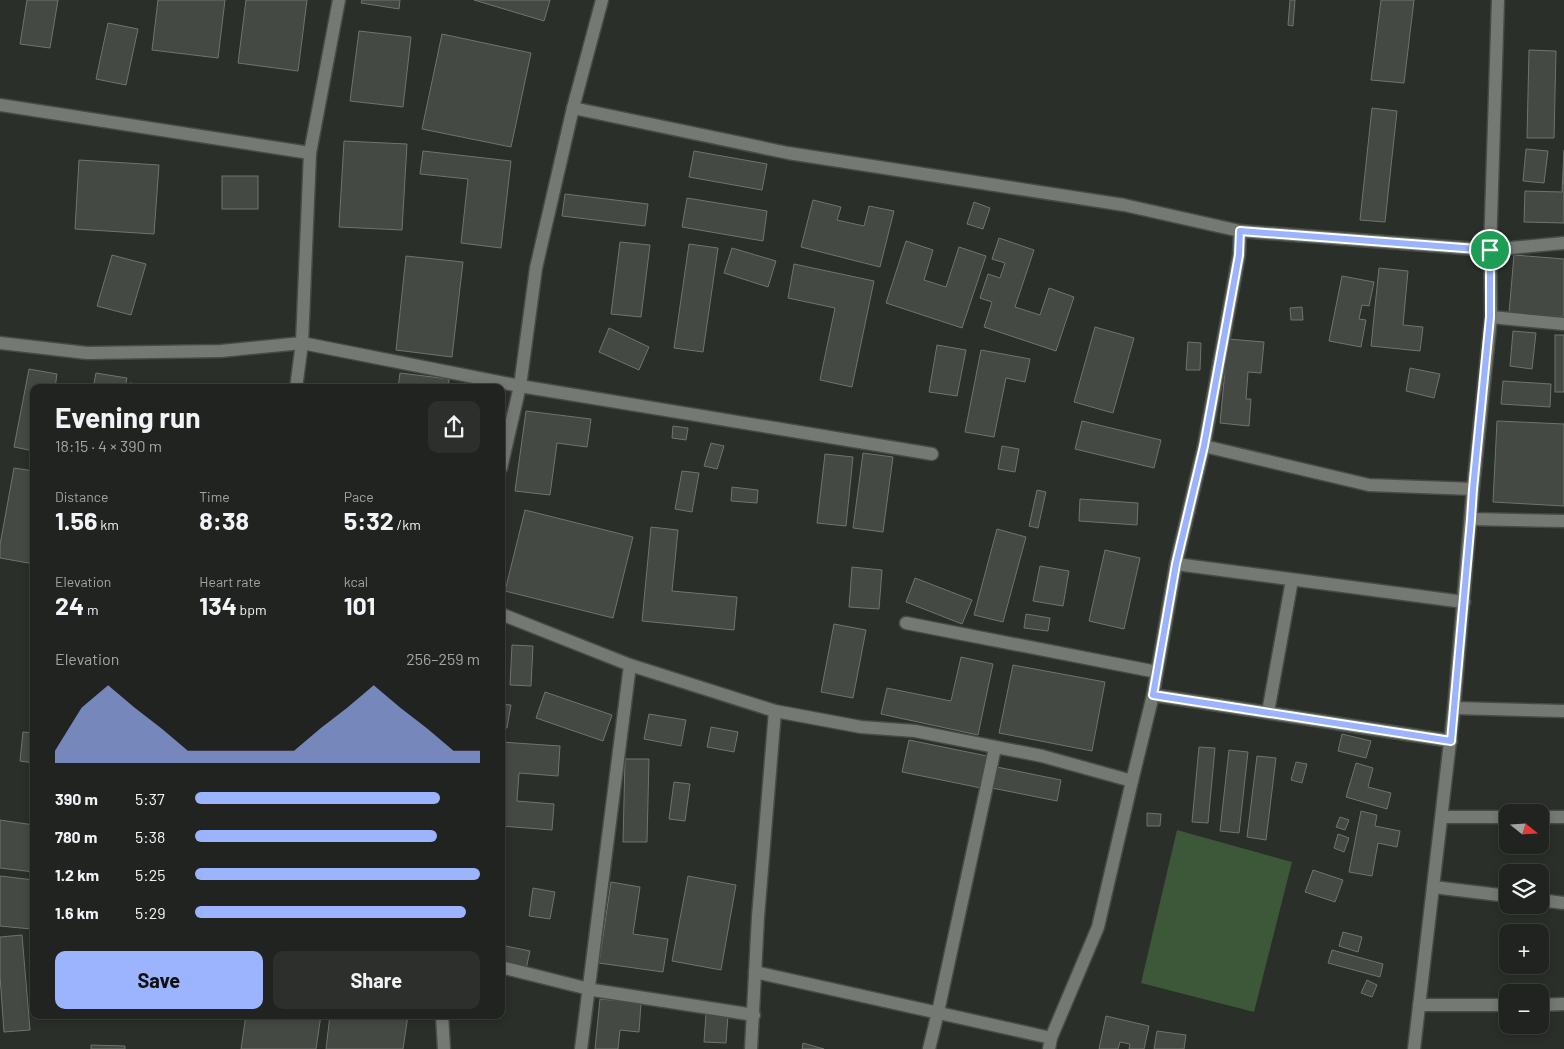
<!DOCTYPE html>
<meta charset="utf-8">
<style>
:root{--surface:#20231f;--page:#2d2f2c;--text:#f1f3f6;--muted:#a2a4a4;--line:#3d403d;--accent:#9bb4fd}
body{margin:0;font-family:Barlow,sans-serif;background:var(--page);color:var(--text);height:100vh;display:flex;flex-direction:column;font-size:19px;white-space:nowrap}
*{box-sizing:border-box;margin:0}
p{font-size:16px;color:var(--muted)}
.icon{flex:none;width:28px;height:28px;fill:none;stroke:currentColor;stroke-width:2;stroke-linecap:round;stroke-linejoin:round}
.map{position:relative;flex:1;overflow:hidden}
.panel{position:absolute;left:30px;top:384px;width:475px;height:635px;display:flex;flex-direction:column;background:var(--surface);border-radius:10px;box-shadow:0 2px 8px #0003,0 0 0 1px var(--line)}
.panel>*{flex:none}
.needle{width:32px;rotate:108deg}
.buttons{position:absolute;left:1499px;top:804px;display:grid;gap:10px}
.buttons a{display:grid;place-items:center;width:50px;height:50px;border-radius:10px;background:var(--surface);box-shadow:0 2px 8px #0003,0 0 0 1px var(--line);font-size:25px}
.pin{position:absolute;display:grid;place-items:center;width:42px;height:42px;color:#fff;margin:-21px;border:2px solid #fff;border-radius:50%;box-shadow:0 1px 5px #0007}
.round{display:grid;place-items:center;flex:none;width:52px;height:52px;border-radius:10px;background:var(--page)}
.head{display:flex;align-items:center;justify-content:space-between;height:85px;padding:0 25px}
h1{font-size:28px;font-weight:700;line-height:38px}
.stats{display:grid;grid-template-columns:repeat(3,1fr);gap:8px;height:85px;padding:5px 25px}
.stats div{display:grid;align-content:center}
.stats b{font-size:25px;font-weight:700}
.stats small{font-size:14px;font-weight:400}
.stats p{font-size:14px}
.chart{height:140px;padding:10px 25px}
.chart p{display:flex;justify-content:space-between}
.chart svg{width:100%;height:90px;margin-top:5px;fill:var(--accent);opacity:.7}
.primary-button{display:flex;gap:10px;margin-top:auto;padding:10px 25px}
.primary-button a{flex:1;height:58px;border-radius:10px;background:var(--accent);color:#111;font-size:20px;font-weight:700;line-height:58px;text-align:center}
.primary-button a+a{background:var(--page);color:var(--text)}
ul{padding:0 25px;list-style:none;font-size:16px}
li{display:grid;grid-template-columns:80px 60px 1fr;align-items:center;height:38px}
li i{height:12px;border-radius:6px;background:var(--accent)}
.map>svg:first-child{display:block}
.green{fill:#3d5838}
.building{fill:#444943;stroke:#6e756d}
.lines{fill:none;stroke-linecap:round;stroke-linejoin:round}
.minor-casing{stroke:#474b46;stroke-width:15}
.minor{stroke:#747a73;stroke-width:12}
.route-casing{stroke:#fff;stroke-width:10}
.route{stroke:#9bb4fd;stroke-width:6}
</style>
<div class="map">
<svg width="1564" height="1049" viewBox="0 0 1564 1049">
<rect width="100%" height="100%" fill="#2a2f29"/>
<polygon class="green" points="1177,830 1292,862 1254,1012 1141,983"/>
<g class="building">
<polygon points="27,0 58,0 50,48 20,44"/>
<polygon points="158,0 225,0 218,58 152,50"/>
<polygon points="246,0 307,0 298,71 238,63"/>
<polygon points="362,0 400,0 399,9 361,3"/>
<polygon points="474,0 550,0 544,21"/>
<polygon points="1290,0 1295,0 1293,26 1288,25"/>
<polygon points="1381,0 1414,0 1404,83 1371,80"/>
<polygon points="108,23 138,29 126,85 96,79"/>
<polygon points="359,31 411,37 403,107 350,101"/>
<polygon points="442,34 531,53 511,147 422,129"/>
<polygon points="1529,50 1556,51 1554,138 1527,138"/>
<polygon points="1372,108 1397,111 1385,222 1360,220"/>
<polygon points="344,141 407,144 402,230 339,227"/>
<polygon points="1526,149 1548,151 1544,183 1523,181"/>
<polygon points="1564,150 1564,223 1524,222 1525,191 1562,192"/>
<polygon points="423,151 511,161 501,248 461,243 468,179 420,174"/>
<polygon points="694,151 767,164 762,190 689,177"/>
<polygon points="79,160 159,165 154,234 75,229"/>
<rect x="222" y="176" width="36" height="33"/>
<polygon points="565,194 648,204 645,226 562,216"/>
<polygon points="687,198 767,211 763,241 682,227"/>
<polygon points="813,200 841,207 837,220 864,226 869,206 894,211 880,267 801,247"/>
<polygon points="974,202 990,208 983,229 967,224"/>
<polygon points="999,238 1034,250 1015,307 1040,315 1049,288 1074,297 1056,351 984,327 992,302 980,298 988,274 1000,278 1005,263 992,259"/>
<polygon points="906,241 933,250 924,280 946,287 959,247 986,256 962,328 886,303"/>
<polygon points="620,242 650,245 641,317 611,314"/>
<polygon points="689,244 718,248 703,352 674,348"/>
<polygon points="732,248 776,261 768,287 724,273"/>
<polygon points="112,255 146,264 131,315 97,306"/>
<polygon points="1514,255 1564,259 1564,317 1509,313"/>
<polygon points="406,256 463,262 452,357 396,350"/>
<polygon points="794,264 874,281 852,387 820,380 835,308 788,298"/>
<polygon points="1379,268 1408,271 1403,325 1423,327 1420,351 1371,346"/>
<polygon points="1342,276 1374,282 1369,306 1362,305 1359,319 1366,320 1361,347 1329,341"/>
<polygon points="1302,307 1303,320 1291,320 1290,308"/>
<polygon points="1095,327 1134,338 1113,413 1074,402"/>
<polygon points="609,328 649,347 639,370 599,352"/>
<polygon points="1513,331 1536,333 1532,369 1510,366"/>
<rect x="1555" y="335" width="9" height="57"/>
<polygon points="1228,339 1264,342 1261,373 1248,372 1246,399 1251,399 1249,426 1220,423"/>
<polygon points="1188,342 1201,343 1200,370 1186,370"/>
<polygon points="937,345 966,350 957,396 929,392"/>
<polygon points="981,350 1030,359 1025,382 1006,378 994,437 965,432"/>
<polygon points="1410,368 1440,374 1434,398 1406,391"/>
<polygon points="29,369 57,374 55,388 34,388 34,451 14,447"/>
<polygon points="96,373 127,378 125,388 93,388"/>
<polygon points="400,373 449,379 448,388 398,388"/>
<polygon points="1503,381 1551,384 1550,407 1501,404"/>
<polygon points="130,383 169,388 130,388"/>
<polygon points="526,411 591,419 587,447 557,443 550,495 515,491"/>
<polygon points="1082,421 1161,440 1154,468 1075,449"/>
<polygon points="1497,421 1564,424 1564,506 1493,502"/>
<polygon points="673,426 688,428 686,440 672,438"/>
<polygon points="711,443 724,446 717,469 704,466"/>
<polygon points="1002,446 1019,449 1015,472 998,469"/>
<polygon points="863,453 893,457 883,532 853,528"/>
<polygon points="825,454 853,457 846,526 817,523"/>
<polygon points="14,468 34,471 34,564 0,558 0,545"/>
<polygon points="682,471 699,473 692,512 675,509"/>
<polygon points="732,487 758,490 757,503 731,501"/>
<polygon points="1037,490 1046,492 1038,528 1029,526"/>
<polygon points="1080,499 1138,503 1137,525 1079,521"/>
<polygon points="525,510 633,537 613,618 505,591"/>
<polygon points="651,527 678,530 672,591 737,597 734,630 642,621"/>
<polygon points="997,529 1026,537 1003,622 974,615"/>
<polygon points="1105,550 1140,558 1124,629 1089,621"/>
<polygon points="1040,566 1069,571 1063,606 1033,601"/>
<polygon points="852,567 882,570 879,609 849,607"/>
<polygon points="915,578 972,600 962,624 906,602"/>
<polygon points="1026,614 1050,618 1048,631 1024,628"/>
<polygon points="834,624 866,630 853,698 821,692"/>
<polygon points="512,645 533,646 531,686 510,685"/>
<polygon points="961,657 993,664 978,735 881,714 887,688 951,701"/>
<polygon points="1013,665 1105,682 1092,751 999,733"/>
<polygon points="545,692 612,715 603,741 536,718"/>
<polygon points="501,704 511,705 507,728 501,727"/>
<polygon points="649,714 686,720 681,746 644,739"/>
<polygon points="711,727 738,732 734,752 707,747"/>
<polygon points="23,732 34,733 34,763 20,761"/>
<polygon points="1342,734 1371,741 1366,758 1338,751"/>
<polygon points="909,740 987,756 981,788 902,772"/>
<polygon points="501,742 560,746 558,776 519,773 517,801 554,804 552,830 501,826"/>
<polygon points="1199,747 1215,748 1208,823 1192,822"/>
<polygon points="1229,750 1248,752 1239,833 1220,831"/>
<polygon points="1257,756 1276,758 1266,840 1247,837"/>
<polygon points="625,759 649,759 647,842 623,842"/>
<polygon points="1296,762 1307,764 1302,783 1291,780"/>
<polygon points="1356,763 1373,768 1368,787 1391,793 1387,809 1346,797"/>
<polygon points="997,767 1061,780 1057,801 992,788"/>
<polygon points="674,782 690,784 685,821 669,819"/>
<polygon points="1361,811 1377,815 1375,826 1400,831 1397,847 1378,843 1372,876 1349,872"/>
<polygon points="1147,813 1161,814 1160,826 1147,826"/>
<polygon points="1340,817 1349,820 1345,830 1336,827"/>
<polygon points="0,820 34,825 34,872 0,868"/>
<polygon points="1338,834 1349,838 1344,852 1334,848"/>
<polygon points="1313,870 1343,880 1335,902 1305,892"/>
<polygon points="0,876 34,880 34,901 31,929 0,926"/>
<polygon points="688,876 736,885 721,970 672,961"/>
<polygon points="611,882 640,887 633,934 668,939 663,972 599,963"/>
<polygon points="533,888 555,892 550,919 529,916"/>
<polygon points="1343,932 1362,937 1358,952 1339,946"/>
<polygon points="22,935 30,1030 4,1032 0,976 0,937"/>
<polygon points="501,945 530,951 526,969 501,964"/>
<polygon points="1332,950 1383,964 1380,977 1328,963"/>
<polygon points="1367,980 1377,985 1372,997 1361,993"/>
<polygon points="600,999 641,1003 639,1032 620,1030 618,1049 595,1049"/>
<polygon points="706,1014 728,1015 726,1043 704,1042"/>
<polygon points="246,1015 321,1015 316,1049 241,1049"/>
<polygon points="330,1015 408,1015 403,1049 326,1049"/>
<polygon points="1106,1016 1149,1026 1144,1049 1129,1049 1130,1044 1120,1042 1118,1049 1099,1049"/>
<polygon points="1157,1031 1186,1035 1184,1049 1154,1049"/>
<polygon points="803,1043 824,1049 802,1049"/>
<polygon points="91,1045 125,1046 125,1049 91,1049"/>
</g>
<g class="lines">
<defs>
<g id="minor">
<polyline points="0,105 310,153"/>
<polyline points="573,108 788,153 1124,205 1240,231 1239,255 1204,446"/>
<polyline points="1240,231 1490,250 1564,243"/>
<polyline points="1491,317 1564,324"/>
<polyline points="0,343 87,353 221,351 302,343 520,386 932,454"/>
<polyline points="296,388 302,343 310,153 339,0"/>
<polyline points="501,468 520,386 536,268 573,108 602,0"/>
<polyline points="1471,519 1564,521"/>
<polyline points="1176,564 1464,602"/>
<polyline points="501,614 630,665 775,711 861,727 915,731 1042,756 1132,781 1153,695 1176,564 1204,446 1369,485 1473,489"/>
<polyline points="906,623 1157,672"/>
<polyline points="1153,695 1451,741"/>
<polyline points="1454,708 1564,711"/>
<polyline points="1268,712 1292,580"/>
<polyline points="1442,817 1508,817"/>
<polyline points="1540,817 1564,817"/>
<polyline points="1433,887 1508,896"/>
<polyline points="1540,900 1564,903"/>
<polyline points="501,967 593,990 754,1015"/>
<polyline points="755,972 1051,1038 1049,1049"/>
<polyline points="1419,1005 1508,1005"/>
<polyline points="1540,1005 1564,1004"/>
<polyline points="442,1015 444,1049"/>
<polyline points="1051,1038 1098,927 1132,781"/>
<polyline points="581,1049 630,665"/>
<polyline points="751,1049 758,917 775,711"/>
<polyline points="929,1049 938,1012 995,748"/>
<polyline points="1414,1049 1454,708 1473,489 1491,317 1490,250 1498,0"/>
</g>
</defs>
<use href="#minor" class="minor-casing"/>
<use href="#minor" class="minor"/>
</g>
<g class="lines">
<defs>
<polygon id="route" points="1240,231 1490,250 1490,317 1473,489 1471,519 1451,741 1153,695 1176,564 1204,446 1239,255"/>
</defs>
<use href="#route" class="route-casing"/>
<use href="#route" class="route"/>
</g>
</svg>
<div class="buttons">
<a><svg class="needle" viewBox="-14 -14 28 28"><path d="M0-13l5 13h-10z" fill="#e53935"/><path d="M0 13l5-13h-10z" fill="#a2a4a4"/></svg></a>
<a><svg class="icon" aria-label="layers" viewBox="0 0 24 24"><path d="M12 4l9 5-9 5-9-5zM3 14l9 5 9-5"/></svg></a>
<a>+</a>
<a>−</a>
</div>
<div class="pin" style="left:1490px;top:250px;background:#1e9e55"><svg class="icon" aria-label="arrive" viewBox="0 0 24 24"><path d="M6 21V4h12l-3 4 3 4H6"/></svg></div>
<section class="panel">
<div class="head"><div><h1>Evening run</h1><p>18:15 · 4 × 390 m</p></div><a class="round"><svg class="icon" aria-label="share" viewBox="0 0 24 24"><path d="M12 15V3M7 8l5-5 5 5M5 13v7h14v-7"/></svg></a></div>
<div class="stats">
<div><p>Distance</p><b>1.56<small> km</small></b></div>
<div><p>Time</p><b>8:38</b></div>
<div><p>Pace</p><b>5:32<small> /km</small></b></div>
</div>
<div class="stats">
<div><p>Elevation</p><b>24<small> m</small></b></div>
<div><p>Heart rate</p><b>134<small> bpm</small></b></div>
<div><p>kcal</p><b>101</b></div>
</div>
<div class="chart"><p><span>Elevation</span>256–259 m</p>
<svg viewBox="0 0 160 44" preserveAspectRatio="none"><path d="M0 44V38L10 17L20 6L30 17L40 27L50 38L60 38L70 38L80 38L90 38L100 27L110 17L120 6L130 17L140 27L150 38L160 38V44z"/></svg>
</div>
<ul>
<li><b>390 m</b>5:37<i style="width:86%"></i></li>
<li><b>780 m</b>5:38<i style="width:85%"></i></li>
<li><b>1.2 km</b>5:25<i style="width:100%"></i></li>
<li><b>1.6 km</b>5:29<i style="width:95%"></i></li>
</ul>
<div class="primary-button"><a>Save</a><a>Share</a></div>
</section>
</div>
